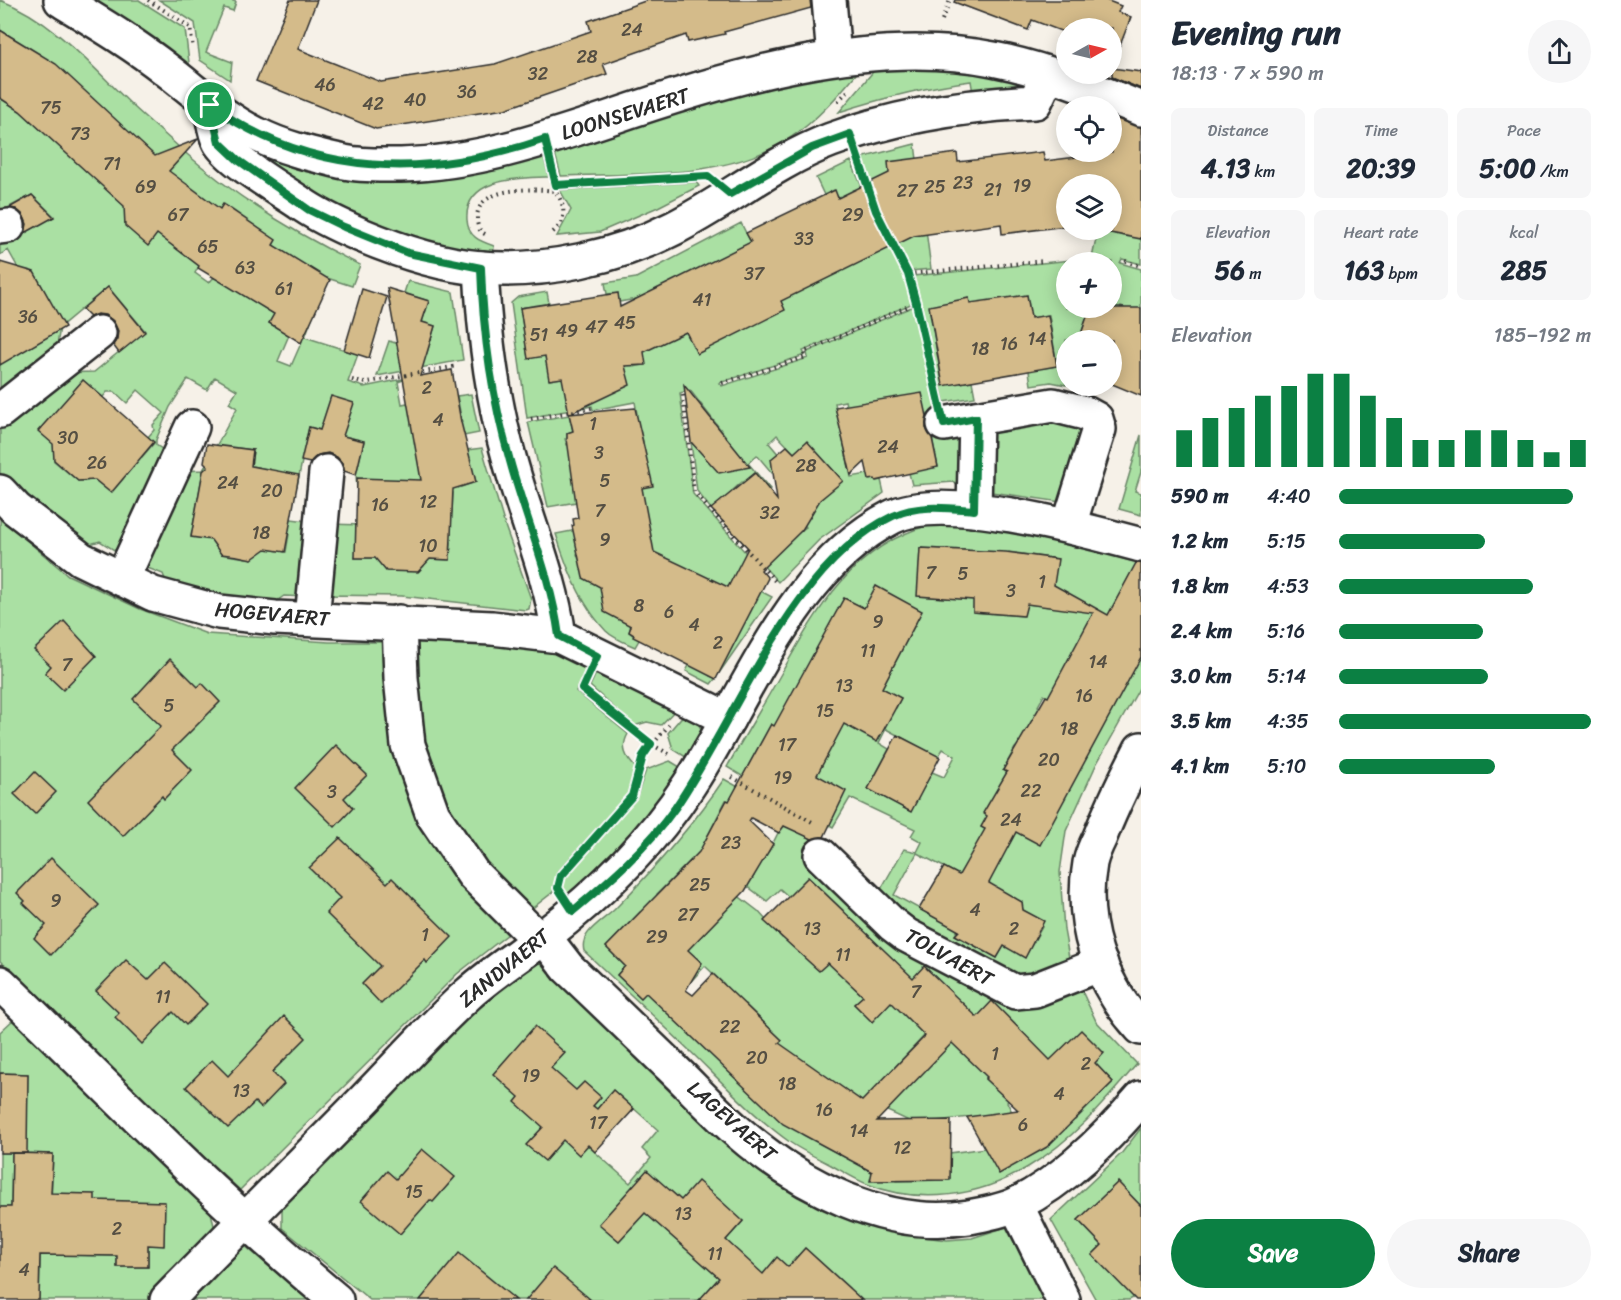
<!DOCTYPE html>
<meta charset="utf-8">
<style>
:root{--surface:#fff;--page:#f6f6f7;--text:#1f2937;--muted:#747a83;--accent:#0b8043}
body{margin:0;font-family:Sriracha,sans-serif;background:var(--page);color:var(--text);height:100vh;display:flex;flex-direction:column;font-size:22px;white-space:nowrap}
*{box-sizing:border-box;margin:0}
p{font-size:20px;color:var(--muted)}
.icon{flex:none;width:33px;height:33px;fill:none;stroke:currentColor;stroke-width:2;stroke-linecap:round;stroke-linejoin:round}
.map{position:relative;flex:1;overflow:hidden}
.panel{display:flex;flex-direction:column;background:var(--surface);width:480px}
.panel>*{flex:none}
.needle{width:39px;rotate:82deg}
.tools{position:absolute;left:1056px;top:18px;display:grid;gap:12px}
.tools a{display:grid;place-items:center;width:66px;height:66px;border-radius:50%;background:var(--surface);box-shadow:0 3px 15px #0003;font-size:30px}
.pin{position:absolute;display:grid;place-items:center;width:51px;height:51px;color:#fff;margin:-26px;border:3px solid #fff;border-radius:50%;box-shadow:0 2px 6px #0007}
.round{display:grid;place-items:center;flex:none;width:63px;height:63px;border-radius:32px;background:var(--page)}
.head{display:flex;align-items:center;justify-content:space-between;height:102px;padding:0 30px}
h1{font-size:33px;font-weight:700;line-height:45px}
.metrics{display:grid;grid-template-columns:repeat(3,1fr);gap:9px;height:102px;padding:6px 30px}
.metrics div{display:grid;align-content:center;border-radius:9px;background:var(--page);text-align:center}
.metrics b{font-size:26px;font-weight:700}
.metrics small{font-size:16px;font-weight:400}
.metrics p{font-size:16px}
.chart{height:168px;padding:12px 30px}
.chart p{display:flex;justify-content:space-between}
.chart svg{width:100%;height:108px;margin-top:6px;stroke:var(--accent);stroke-width:6}
.cta{display:flex;gap:12px;margin-top:auto;padding:12px 30px}
.cta a{flex:1;height:69px;border-radius:36px;background:var(--accent);color:#fff;font-size:24px;font-weight:700;line-height:69px;text-align:center}
.cta a+a{background:var(--page);color:var(--text)}
ul{padding:0 30px;list-style:none;font-size:20px}
li{display:grid;grid-template-columns:96px 72px 1fr;align-items:center;height:45px}
li i{height:15px;border-radius:8px;background:var(--accent)}
main{display:flex;flex:1;min-height:0}
.map>svg:first-child{display:block}
.green{fill:#aae0a3;stroke:#6a8667;stroke-width:1.5;fill-rule:evenodd}
.building{fill:#d4bb8a;stroke:#2b2b2b;stroke-width:1.5}
.lines{fill:none;stroke-linecap:round;stroke-linejoin:round}
.minor-casing{stroke:#2b2b2b;stroke-width:38}
.path{stroke:#2b2b2b;stroke-width:4;stroke-dasharray:1.5 4.5;stroke-linecap:butt}
.minor{stroke:#fff;stroke-width:33}
.route-casing{stroke:#fff;stroke-width:12}
.route{stroke:#0b8043;stroke-width:8}
.labels{text-anchor:middle;stroke-width:4.5;stroke-linejoin:round;paint-order:stroke}
.number-label{font-size:18px;fill:#554f43}
.street-label{font-size:21px;fill:#2b2b2b;stroke:#fff}
</style>
<main>
<div class="map">
<svg width="1141" height="1300" viewBox="0 0 1141 1300">
<rect width="100%" height="100%" fill="#f6f1e8"/>
<filter id="ink" filterUnits="userSpaceOnUse"><feTurbulence type="fractalNoise" baseFrequency=".0167" numOctaves="2"/><feDisplacementMap in="SourceGraphic" scale="12" xChannelSelector="R" yChannelSelector="G"/><feConvolveMatrix kernelMatrix="1 2 1 2 8 2 1 2 1" color-interpolation-filters="sRGB"/></filter>
<g filter="url(#ink)">
<g class="green">
<path d="M 0,0 C 55,21 93,68 134,107 C 149,121 166,135 181,149 C 235,197 296,234 360,265 L 352,286 L 327,278 L 305,337 L 358,354 L 348,382 L 364,387 L 408,378 L 398,382 L 402,404 L 412,402 L 452,455 L 461,487 L 476,482 L 467,450 L 482,448 L 505,526 L 531,599 L 529,609 L 526,610 L 402,596 L 322,595 L 328,524 L 363,525 L 355,558 L 381,558 L 387,571 L 419,571 L 424,566 L 425,559 L 450,560 L 451,542 L 440,541 L 440,512 L 452,512 L 453,493 L 357,491 L 356,474 L 364,441 L 309,427 L 297,486 L 272,475 L 268,469 L 251,466 L 253,450 L 238,448 L 223,459 L 220,474 L 203,471 L 191,536 L 217,541 L 221,554 L 252,559 L 260,548 L 286,552 L 289,534 L 282,532 L 284,518 L 314,522 L 307,597 L 284,596 L 269,606 L 168,587 L 163,574 L 135,563 L 181,471 L 203,470 L 237,408 L 229,403 L 237,390 L 215,377 L 207,390 L 188,379 L 170,407 L 156,440 L 156,445 L 165,451 L 122,555 L 100,541 L 83,546 L 27,505 L 0,475 L 0,420 L 58,373 L 94,372 L 145,331 L 108,287 L 60,327 L 55,358 L 0,402 L 0,364 L 48,307 L 49,299 L 34,272 L 26,270 L 21,273 L 8,250 L 0,255 L 0,244 L 8,243 L 54,216 L 32,195 L 0,212 L 0,98 L 20,111 L 143,223 L 199,266 L 195,273 L 209,283 L 214,277 L 274,314 L 269,323 L 289,335 L 278,361 L 291,366 L 302,341 L 273,245 L 275,240 L 224,204 L 220,209 L 191,187 L 163,200 L 170,162 L 161,154 L 155,156 L 40,54 L 0,30 ZM 83,380 L 103,397 L 107,392 L 115,392 L 127,403 L 138,390 L 164,413 L 153,425 L 154,430 L 148,437 L 154,443 L 142,457 L 137,453 L 123,479 L 111,493 L 90,476 L 87,481 L 78,481 L 54,461 L 54,453 L 58,448 L 71,394 Z"/>
<polygon points="86,0 139,0 185,29 190,71"/>
<polygon points="159,0 231,0 236,2 233,11 224,8 206,52 232,62 230,80 200,60 195,23"/>
<path d="M 911,64 L 1024,79 L 1026,85 L 1024,90 L 973,93 L 971,81 C 925,87 883,98 839,112 L 878,66 Z"/>
<path d="M 862,67 C 841,92 818,120 790,138 C 727,180 634,173 561,176 L 554,150 L 751,89 Z"/>
<polygon points="915,144 931,269 910,271 879,209 861,158"/>
<path d="M 241,146 L 294,163 L 543,154 L 549,177 C 518,178 464,178 467,220 C 468,237 480,241 494,246 L 493,256 L 425,244 L 341,212 Z"/>
<polygon points="851,161 873,213 905,276 913,303 803,351 805,355 719,383 722,386 808,358 807,352 916,305 943,433 971,428 961,490 954,482 912,485 909,473 931,466 933,468 938,467 928,417 912,420 847,410 845,401 835,403 851,477 868,474 876,481 881,480 884,493 819,540 778,582 757,559 806,527 793,512 820,500 836,473 807,442 794,453 777,435 769,443 785,462 772,473 757,455 748,463 770,489 758,500 742,482 733,490 749,508 711,509 697,491 691,442 709,461 731,443 690,390 680,393 693,494 746,553 734,577 772,597 715,679 711,684 686,671 694,657 710,676 716,678 647,559 641,488 643,441 640,430 613,419 637,414 635,402 593,410 592,406 527,418 511,303 518,297 547,292 549,303 534,315 533,306 520,308 528,358 545,356 550,380 561,378 630,343 634,367 645,365 636,299 619,302 618,293 607,294 605,283 636,278 741,223 755,251 670,339 686,332 697,353 854,190 838,198 834,190 824,195 816,178"/>
<polygon points="696,182 699,186 658,207 600,232 557,236 571,210 560,190"/>
<polygon points="1112,208 1120,210 1115,234 1126,236 1141,215 1141,264 1122,259 1120,263 1141,269 1141,337 1132,311 1121,307 1113,330 1098,325 1103,308 1112,308 1112,262 1066,262 1066,308 1090,308 1079,340 1066,340 1066,385 1051,382 1031,385 1029,371 1044,360 1045,368 1057,366 1049,315 1031,318 1027,295 1015,297 1019,320 975,328 969,298 930,312 941,377 959,375 961,383 972,381 975,397 944,402 913,276 1092,258 1098,230 1112,230"/>
<polygon points="408,281 453,292 463,360 377,376 389,341 427,353 435,326 422,322 429,301 404,293"/>
<polygon points="471,394 479,433 443,440 440,426 462,422 457,396"/>
<polygon points="569,415 573,431 567,433 567,439 565,439 567,445 575,444 576,502 548,507 528,422"/>
<polygon points="1073,417 1082,441 1061,502 984,491 993,423"/>
<polygon points="1141,435 1141,472 1135,491 1141,493 1141,515 1119,509"/>
<polygon points="0,518 68,575 140,609 207,634 329,642 386,642 398,758 517,927 457,974 240,1190 138,1096 0,961"/>
<path d="M 930,525 C 972,526 1030,529 1070,542 C 1094,550 1116,557 1141,564 L 1131,573 L 1101,628 L 1050,699 L 1044,695 L 1038,706 L 1055,715 L 1015,748 L 1003,770 L 1012,775 L 981,827 L 1010,843 L 1016,832 L 1109,716 L 1132,673 L 1141,651 L 1141,685 L 1096,765 L 1066,831 L 1060,872 L 1064,930 L 1070,963 C 1058,968 1043,978 1031,979 C 1002,981 904,914 877,896 L 904,849 L 917,852 L 922,842 L 911,836 L 915,829 L 850,798 L 833,827 L 795,806 L 813,746 L 771,724 L 748,766 L 771,779 L 765,790 L 727,767 C 745,735 764,704 782,672 C 818,608 854,545 930,525 ZM 920,548 L 968,550 L 1005,581 L 1009,552 L 1057,559 L 1050,607 L 1027,604 L 1023,616 L 973,612 L 974,599 L 918,596 ZM 876,586 L 916,623 L 882,688 L 901,698 L 896,708 L 850,711 L 822,640 L 844,598 L 867,610 L 873,600 L 870,597 ZM 886,729 L 938,757 L 943,749 L 955,756 L 944,777 L 932,772 L 910,811 L 868,789 L 889,749 L 879,743 ZM 917,853 L 959,875 L 965,865 L 999,904 L 1021,902 L 1023,910 L 1039,919 L 1042,927 L 1025,957 L 1010,934 L 997,958 L 955,935 L 968,911 L 936,918 L 894,895 Z"/>
<path d="M 582,529 L 580,553 L 577,554 L 579,560 L 594,557 L 626,600 L 616,618 L 631,626 L 629,632 L 639,640 L 635,647 C 626,643 613,638 606,631 C 581,605 566,567 556,534 Z"/>
<path d="M 404,633 L 556,650 L 591,662 L 576,691 L 628,734 C 620,748 626,758 636,768 L 628,794 L 559,871 L 553,892 L 525,914 L 497,885 L 432,794 Z"/>
<polygon points="599,667 679,706 661,725 647,722 634,726 590,686"/>
<polygon points="685,713 696,718 703,734 692,761 673,749 668,733"/>
<polygon points="670,761 685,770 671,797 571,902 562,886 564,879 636,798 646,770"/>
<path d="M 724,779 L 751,794 L 743,808 L 726,800 L 704,843 L 746,865 L 769,851 L 788,813 L 806,836 L 821,843 L 804,859 L 832,887 L 920,956 L 1080,987 L 1096,1021 L 1137,1064 C 1104,1103 1072,1141 1028,1167 C 980,1197 920,1205 867,1184 C 854,1179 842,1171 831,1165 C 817,1158 803,1151 791,1143 C 754,1117 722,1082 690,1051 C 655,1017 619,984 584,951 C 579,932 603,921 615,909 C 655,868 692,827 724,779 ZM 691,860 L 726,893 L 641,998 L 617,975 L 625,966 L 606,947 L 640,912 L 660,931 L 672,910 L 657,894 ZM 743,868 L 754,876 L 747,886 L 767,901 L 780,889 L 789,897 L 808,877 L 843,910 L 815,939 L 860,928 L 895,961 L 872,1021 L 854,1004 L 863,996 L 793,928 L 782,938 L 758,911 L 728,888 ZM 705,966 L 724,984 L 737,1013 L 745,1004 L 782,1040 L 774,1048 L 862,1112 L 868,1102 L 909,1121 L 936,1121 L 1012,1112 L 1007,1102 L 1023,1088 L 1095,1063 L 1113,1082 L 1075,1120 L 1055,1101 L 1033,1122 L 1046,1148 L 999,1173 L 985,1148 L 950,1153 L 949,1180 L 896,1181 L 863,1136 L 850,1160 L 803,1135 L 683,990 ZM 992,1002 L 1026,1036 L 995,1068 L 1004,1077 L 994,1087 L 985,1079 L 993,1070 ZM 925,1035 L 914,1083 L 891,1071 Z"/>
<path d="M 535,962 L 549,966 L 810,1197 L 833,1212 L 924,1237 L 947,1240 L 972,1238 L 1006,1227 L 1044,1300 L 839,1300 L 849,1288 L 805,1248 L 788,1267 L 777,1258 L 756,1282 L 726,1240 L 743,1221 L 681,1200 L 671,1191 L 632,1188 L 609,1232 L 619,1241 L 645,1213 L 719,1278 L 703,1296 L 707,1300 L 370,1300 L 282,1228 L 282,1204 L 458,1020 ZM 613,1090 L 658,1130 L 642,1149 L 651,1158 L 630,1183 L 587,1145 L 587,1100 L 597,1109 Z"/>
<path d="M 14,1019 L 126,1125 L 211,1212 L 214,1226 L 207,1242 L 150,1300 L 39,1300 L 41,1233 L 50,1232 L 53,1154 L 26,1153 L 28,1074 L 0,1073 L 0,1032 ZM 164,1202 L 164,1245 L 148,1245 L 148,1267 L 117,1267 L 117,1256 L 69,1255 L 69,1233 L 94,1215 Z"/>
<polygon points="1141,1128 1141,1206 1118,1182 1078,1220 1102,1245 1092,1255 1141,1294 1129,1300 1096,1300 1051,1220 1121,1154"/>
<polygon points="0,1153 12,1153 11,1207 0,1207"/>
<polygon points="244,1245 308,1300 191,1300"/>
</g>
<g class="building">
<polygon points="290,0 317,0 298,49 381,82 495,64 591,31 588,21 648,0 810,0 811,8 724,32 725,34 688,42 686,35 603,64 607,74 505,109 376,129 256,81"/>
<polygon points="955,0 1106,0 1121,6 1118,12 1131,17 1117,53 1112,51 1112,28 1066,28 1066,33 1032,20 1028,30 954,2"/>
<polygon points="0,30 56,64 155,156 198,139 169,171 220,209 223,204 276,240 273,245 330,280 301,343 269,323 274,314 198,268 199,266 157,234 148,246 125,226 124,206 20,111 0,98"/>
<polygon points="1112,68 1141,72 1141,89 1112,77"/>
<polygon points="1112,117 1141,127 1141,239 1095,230 1112,230 1112,184 1066,184 1066,226 1002,234 1001,224 914,236 781,301 785,310 697,354 686,332 644,352 646,365 625,366 630,385 569,414 562,378 549,380 545,356 528,359 520,308 618,293 620,307 751,242 746,233 835,190 838,198 889,173 888,162 957,153 958,162 1043,152 1045,161 1085,156 1086,152 1112,152"/>
<polygon points="32,195 54,217 25,233 27,224 23,215 16,209 9,208"/>
<polygon points="0,262 34,272 65,327 0,365"/>
<polygon points="108,287 145,332 119,353 113,345 117,339 118,331 113,321 105,315 97,314 90,317 82,309"/>
<polygon points="387,288 429,301 422,322 435,326 420,376 452,370 461,422 476,482 453,489 450,560 430,559 418,572 386,571 375,558 355,558 357,478 421,480"/>
<polygon points="362,289 387,297 369,358 344,350"/>
<polygon points="1027,295 1031,318 1048,315 1057,366 943,386 929,306 969,298 970,303"/>
<polygon points="1090,308 1141,308 1141,396 1112,384 1112,340 1079,340"/>
<polygon points="83,380 154,442 111,493 95,480 78,481 54,460 53,444 38,431"/>
<polygon points="684,385 750,467 719,473 691,442"/>
<polygon points="922,393 927,416 926,428 932,438 938,467 876,481 875,479 869,480 865,462 851,475 835,407"/>
<polygon points="331,396 354,403 343,436 364,441 356,475 344,471 343,464 337,457 328,453 318,455 310,463 301,461 309,427 320,430"/>
<polygon points="635,408 653,486 642,488 654,552 728,587 748,548 711,509 755,473 777,500 771,459 787,446 794,453 807,441 843,481 820,500 802,530 761,570 768,578 716,679 633,637 634,635 629,632 631,626 604,612 600,587 583,578 572,526 574,525 573,519 578,518 567,439 567,433 573,431 569,414"/>
<polygon points="207,444 253,450 251,466 299,475 285,552 266,549 252,559 237,556 221,554 211,540 191,537 203,471 208,466 204,462"/>
<polygon points="920,548 1006,552 1058,559 1054,585 1108,615 1136,563 1141,563 1141,657 1040,845 1016,832 989,883 1022,902 1023,910 1044,921 1025,958 1004,946 997,958 955,935 959,931 919,909 944,867 959,875 985,829 981,827 987,816 983,813 1007,772 1003,770 1046,696 1048,697 1093,613 1027,604 1024,616 973,612 973,600 917,596"/>
<polygon points="876,586 922,611 882,688 901,698 877,742 844,724 817,775 846,791 824,837 812,839 784,826 779,833 751,818 749,821 773,844 745,891 688,950 702,963 686,990 693,995 713,974 782,1040 779,1043 862,1101 925,1036 891,1002 872,1022 854,1004 863,996 828,963 819,971 764,921 808,877 913,978 924,966 977,1017 992,1001 1050,1060 1081,1030 1104,1053 1095,1063 1113,1082 1047,1147 999,1174 967,1117 1018,1110 985,1079 987,1077 952,1043 877,1121 951,1120 950,1180 870,1181 872,1172 783,1124 646,993 641,998 617,975 625,966 606,947 699,852 727,800 729,801 771,724 774,726 844,598 864,608"/>
<polygon points="64,621 96,656 63,690 45,673 51,666 34,650"/>
<polygon points="170,659 198,687 202,683 220,702 172,750 192,770 164,799 162,796 123,836 88,800 161,726 133,699"/>
<polygon points="897,735 940,757 911,812 868,789"/>
<polygon points="336,745 367,775 344,798 353,808 335,827 295,788"/>
<polygon points="35,772 56,792 35,814 14,794"/>
<polygon points="340,838 387,883 392,878 452,937 427,963 425,960 381,1004 362,984 380,966 326,913 340,898 309,868"/>
<polygon points="51,858 99,905 51,955 34,938 46,925 23,903 25,901 17,893"/>
<polygon points="126,960 148,980 165,963 207,1004 186,1025 173,1012 142,1044 115,1017 119,1013 96,991"/>
<polygon points="284,1016 306,1038 272,1072 284,1084 261,1108 255,1102 228,1128 186,1087 212,1060 228,1076"/>
<polygon points="535,1026 565,1053 551,1068 576,1090 584,1082 601,1097 593,1106 597,1109 613,1090 634,1109 595,1152 588,1145 579,1155 563,1140 545,1161 526,1145 543,1127 515,1102 519,1097 493,1074"/>
<polygon points="0,1073 28,1074 27,1153 0,1153"/>
<polygon points="422,1149 455,1177 433,1202 430,1200 400,1234 361,1201 387,1171 396,1179"/>
<polygon points="12,1153 53,1154 51,1193 95,1194 95,1200 165,1202 164,1246 148,1245 148,1267 117,1267 117,1256 40,1255 39,1300 0,1300 0,1207 11,1207"/>
<polygon points="647,1170 681,1200 698,1181 721,1201 743,1221 726,1240 763,1274 777,1257 788,1267 805,1248 862,1300 699,1300 719,1278 645,1213 619,1241 599,1224"/>
<polygon points="1118,1182 1141,1206 1141,1300 1136,1300 1092,1255 1102,1245 1078,1220"/>
<polygon points="459,1253 516,1300 420,1300"/>
<polygon points="553,1268 591,1300 526,1300"/>
</g>
<g class="lines">
<defs>
<g id="minor">
<path d="M 61,0 C 97,22 134,44 167,70 C 196,92 223,118 256,134 C 283,148 314,155 344,162 C 362,166 382,165 401,165 C 474,163 540,141 609,118 C 728,77 868,35 993,59 C 1045,69 1093,89 1141,109"/>
<polyline points="829,0 834,57"/>
<path d="M 210,105 C 213,116 214,132 219,141 C 228,159 281,190 300,203 C 318,216 340,226 361,235 C 399,251 440,265 481,268 C 545,273 617,257 674,228 C 727,201 775,161 831,140 C 898,115 965,105 1035,102 L 1048,74"/>
<polyline points="0,227 8,226"/>
<path d="M 481,268 C 484,333 492,398 510,461 C 526,520 551,576 559,636"/>
<polyline points="0,411 99,333"/>
<polyline points="944,424 976,418"/>
<polyline points="0,492 16,509 81,559 153,594 219,612 275,618 492,628 559,636 728,719"/>
<polyline points="974,510 976,418 1053,405 1085,413 1096,419 1099,429 1069,525"/>
<polyline points="122,579 192,427"/>
<polyline points="312,619 326,472"/>
<polyline points="399,622 401,678 408,745 433,815 473,874 530,931"/>
<path d="M 1141,749 C 1126,778 1112,806 1100,837 C 1096,845 1092,854 1090,863 C 1079,923 1100,984 1141,1028"/>
<polyline points="821,855 893,925 906,935 1015,992 1035,990 1101,964"/>
<path d="M 544,937 L 568,968 C 602,1000 636,1033 669,1065 C 692,1087 714,1111 738,1132 C 799,1185 886,1231 969,1217 C 984,1214 1003,1211 1017,1204 C 1065,1180 1106,1139 1141,1098"/>
<path d="M 0,983 C 111,1090 217,1201 336,1300"/>
<polyline points="1016,1205 1063,1300"/>
<path d="M 167,1300 C 232,1233 298,1167 364,1100 C 398,1065 431,1028 467,995 C 490,974 517,957 542,938 C 598,895 651,844 689,785 C 747,697 793,567 892,517 C 943,491 1085,530 1141,545"/>
</g>
</defs>
<use href="#minor" class="minor-casing"/>
<g class="path">
<polyline points="148,0 190,27 193,48"/>
<polyline points="942,20 950,0"/>
<polyline points="838,101 850,89"/>
<polyline points="860,163 876,211 908,274 937,394"/>
<polyline points="552,169 556,185 697,176"/>
<path d="M 553,232 C 568,220 565,204 555,191"/>
<path d="M 485,234 C 479,231 477,226 477,218 C 477,186 533,188 555,191 L 556,185"/>
<polyline points="1125,261 1141,266"/>
<polyline points="908,274 1044,261"/>
<polyline points="352,380 363,383 457,366"/>
<polyline points="722,383 806,357 804,352 916,303"/>
<polyline points="683,395 694,492 775,581"/>
<polyline points="531,419 592,408"/>
<polyline points="585,683 582,689 651,744 669,754"/>
<polyline points="732,777 814,823"/>
<polyline points="560,880 561,876 632,796 643,756 669,725"/>
</g>
<use href="#minor" class="minor"/>
</g>
</g>
<g class="lines" filter="url(#ink)">
<defs>
<path id="route" d="M 210,105 C 312,178 430,179 545,139 L 556,185 L 708,176 L 730,194 L 812,148 L 850,134 L 876,211 L 908,274 L 916,303 L 944,424 L 976,418 L 974,510 C 948,508 918,504 893,516 C 791,564 737,719 675,808 C 647,848 610,880 573,911 L 558,888 L 561,876 L 632,796 L 643,756 L 651,744 L 582,689 L 597,656 L 559,636 C 551,576 526,520 510,461 C 492,398 483,333 481,268 L 408,253 L 344,227 L 309,210 L 238,160 L 219,142 Z"/>
</defs>
<use href="#route" class="route-casing"/>
<use href="#route" class="route"/>
</g>
<g class="labels">
<g class="number-label">
<text x="632" y="36">24</text>
<text x="587" y="63">28</text>
<text x="538" y="80">32</text>
<text x="325" y="91">46</text>
<text x="467" y="98">36</text>
<text x="415" y="106">40</text>
<text x="373" y="110">42</text>
<text x="51" y="114">75</text>
<text x="80" y="140">73</text>
<text x="112" y="170">71</text>
<text x="963" y="189">23</text>
<text x="1022" y="192">19</text>
<text x="146" y="193">69</text>
<text x="935" y="193">25</text>
<text x="993" y="196">21</text>
<text x="907" y="197">27</text>
<text x="178" y="221">67</text>
<text x="853" y="221">29</text>
<text x="804" y="245">33</text>
<text x="208" y="253">65</text>
<text x="245" y="274">63</text>
<text x="754" y="280">37</text>
<text x="284" y="295">61</text>
<text x="702" y="306">41</text>
<text x="28" y="323">36</text>
<text x="625" y="329">45</text>
<text x="596" y="333">47</text>
<text x="567" y="337">49</text>
<text x="539" y="341">51</text>
<text x="1037" y="345">14</text>
<text x="1009" y="350">16</text>
<text x="980" y="355">18</text>
<text x="427" y="394">2</text>
<text x="438" y="426">4</text>
<text x="593" y="430">1</text>
<text x="68" y="444">30</text>
<text x="888" y="453">24</text>
<text x="599" y="459">3</text>
<text x="97" y="469">26</text>
<text x="806" y="472">28</text>
<text x="605" y="487">5</text>
<text x="228" y="489">24</text>
<text x="272" y="497">20</text>
<text x="428" y="508">12</text>
<text x="380" y="511">16</text>
<text x="600" y="517">7</text>
<text x="770" y="519">32</text>
<text x="261" y="539">18</text>
<text x="605" y="546">9</text>
<text x="428" y="552">10</text>
<text x="931" y="579">7</text>
<text x="963" y="580">5</text>
<text x="1042" y="588">1</text>
<text x="1011" y="597">3</text>
<text x="639" y="612">8</text>
<text x="669" y="618">6</text>
<text x="878" y="628">9</text>
<text x="694" y="631">4</text>
<text x="718" y="649">2</text>
<text x="868" y="657">11</text>
<text x="1098" y="668">14</text>
<text x="67" y="671">7</text>
<text x="844" y="692">13</text>
<text x="1084" y="702">16</text>
<text x="169" y="712">5</text>
<text x="825" y="717">15</text>
<text x="1069" y="735">18</text>
<text x="787" y="751">17</text>
<text x="1049" y="766">20</text>
<text x="783" y="784">19</text>
<text x="1031" y="797">22</text>
<text x="332" y="798">3</text>
<text x="1011" y="826">24</text>
<text x="731" y="849">23</text>
<text x="700" y="891">25</text>
<text x="56" y="907">9</text>
<text x="975" y="916">4</text>
<text x="688" y="921">27</text>
<text x="812" y="935">13</text>
<text x="1014" y="935">2</text>
<text x="425" y="941">1</text>
<text x="657" y="943">29</text>
<text x="843" y="961">11</text>
<text x="916" y="998">7</text>
<text x="163" y="1003">11</text>
<text x="730" y="1033">22</text>
<text x="995" y="1060">1</text>
<text x="757" y="1064">20</text>
<text x="1086" y="1070">2</text>
<text x="531" y="1082">19</text>
<text x="787" y="1090">18</text>
<text x="241" y="1097">13</text>
<text x="1059" y="1100">4</text>
<text x="824" y="1116">16</text>
<text x="598" y="1129">17</text>
<text x="1023" y="1131">6</text>
<text x="859" y="1137">14</text>
<text x="902" y="1154">12</text>
<text x="414" y="1198">15</text>
<text x="683" y="1220">13</text>
<text x="117" y="1235">2</text>
<text x="715" y="1260">11</text>
<text x="24" y="1276">4</text>
</g>
<g class="street-label">
<text transform="translate(625 114) rotate(-17)" y="7">LOONSEVAERT</text>
<text transform="translate(272 614) rotate(5)" y="7">HOGEVAERT</text>
<text transform="translate(949 957) rotate(29)" y="7">TOLVAERT</text>
<text transform="translate(504 968) rotate(-39)" y="7">ZANDVAERT</text>
<text transform="translate(732 1121) rotate(41)" y="7">LAGEVAERT</text>
</g>
</g>
</svg>
<div class="tools">
<a><svg class="needle" viewBox="-14 -14 28 28"><path d="M0-13l5 13h-10z" fill="#e53935"/><path d="M0 13l5-13h-10z" fill="#747a83"/></svg></a>
<a><svg class="icon" aria-label="locate" viewBox="0 0 24 24"><circle cx="12" cy="12" r="6"/><path d="M12 2v4M12 18v4M2 12h4M18 12h4"/></svg></a>
<a><svg class="icon" aria-label="layers" viewBox="0 0 24 24"><path d="M12 4l9 5-9 5-9-5zM3 14l9 5 9-5"/></svg></a>
<a>+</a>
<a>−</a>
</div>
<div class="pin" style="left:210px;top:105px;background:#1e9e55"><svg class="icon" aria-label="arrive" viewBox="0 0 24 24"><path d="M6 21V4h12l-3 4 3 4H6"/></svg></div>
</div>
<section class="panel">
<div class="head"><div><h1>Evening run</h1><p>18:13 · 7 × 590 m</p></div><a class="round"><svg class="icon" aria-label="share" viewBox="0 0 24 24"><path d="M12 15V3M7 8l5-5 5 5M5 13v7h14v-7"/></svg></a></div>
<div class="metrics">
<div><p>Distance</p><b>4.13<small> km</small></b></div>
<div><p>Time</p><b>20:39</b></div>
<div><p>Pace</p><b>5:00<small> /km</small></b></div>
</div>
<div class="metrics">
<div><p>Elevation</p><b>56<small> m</small></b></div>
<div><p>Heart rate</p><b>163<small> bpm</small></b></div>
<div><p>kcal</p><b>285</b></div>
</div>
<div class="chart"><p><span>Elevation</span>185–192 m</p>
<svg viewBox="0 0 160 44" preserveAspectRatio="none"><path d="M5 44V29M15 44V24M25 44V20M35 44V15M45 44V11M55 44V6M65 44V6M75 44V15M85 44V24M95 44V33M105 44V33M115 44V29M125 44V29M135 44V33M145 44V38M155 44V33"/></svg>
</div>
<ul>
<li><b>590 m</b>4:40<i style="width:93%"></i></li>
<li><b>1.2 km</b>5:15<i style="width:58%"></i></li>
<li><b>1.8 km</b>4:53<i style="width:77%"></i></li>
<li><b>2.4 km</b>5:16<i style="width:57%"></i></li>
<li><b>3.0 km</b>5:14<i style="width:59%"></i></li>
<li><b>3.5 km</b>4:35<i style="width:100%"></i></li>
<li><b>4.1 km</b>5:10<i style="width:62%"></i></li>
</ul>
<div class="cta"><a>Save</a><a>Share</a></div>
</section>
</main>
